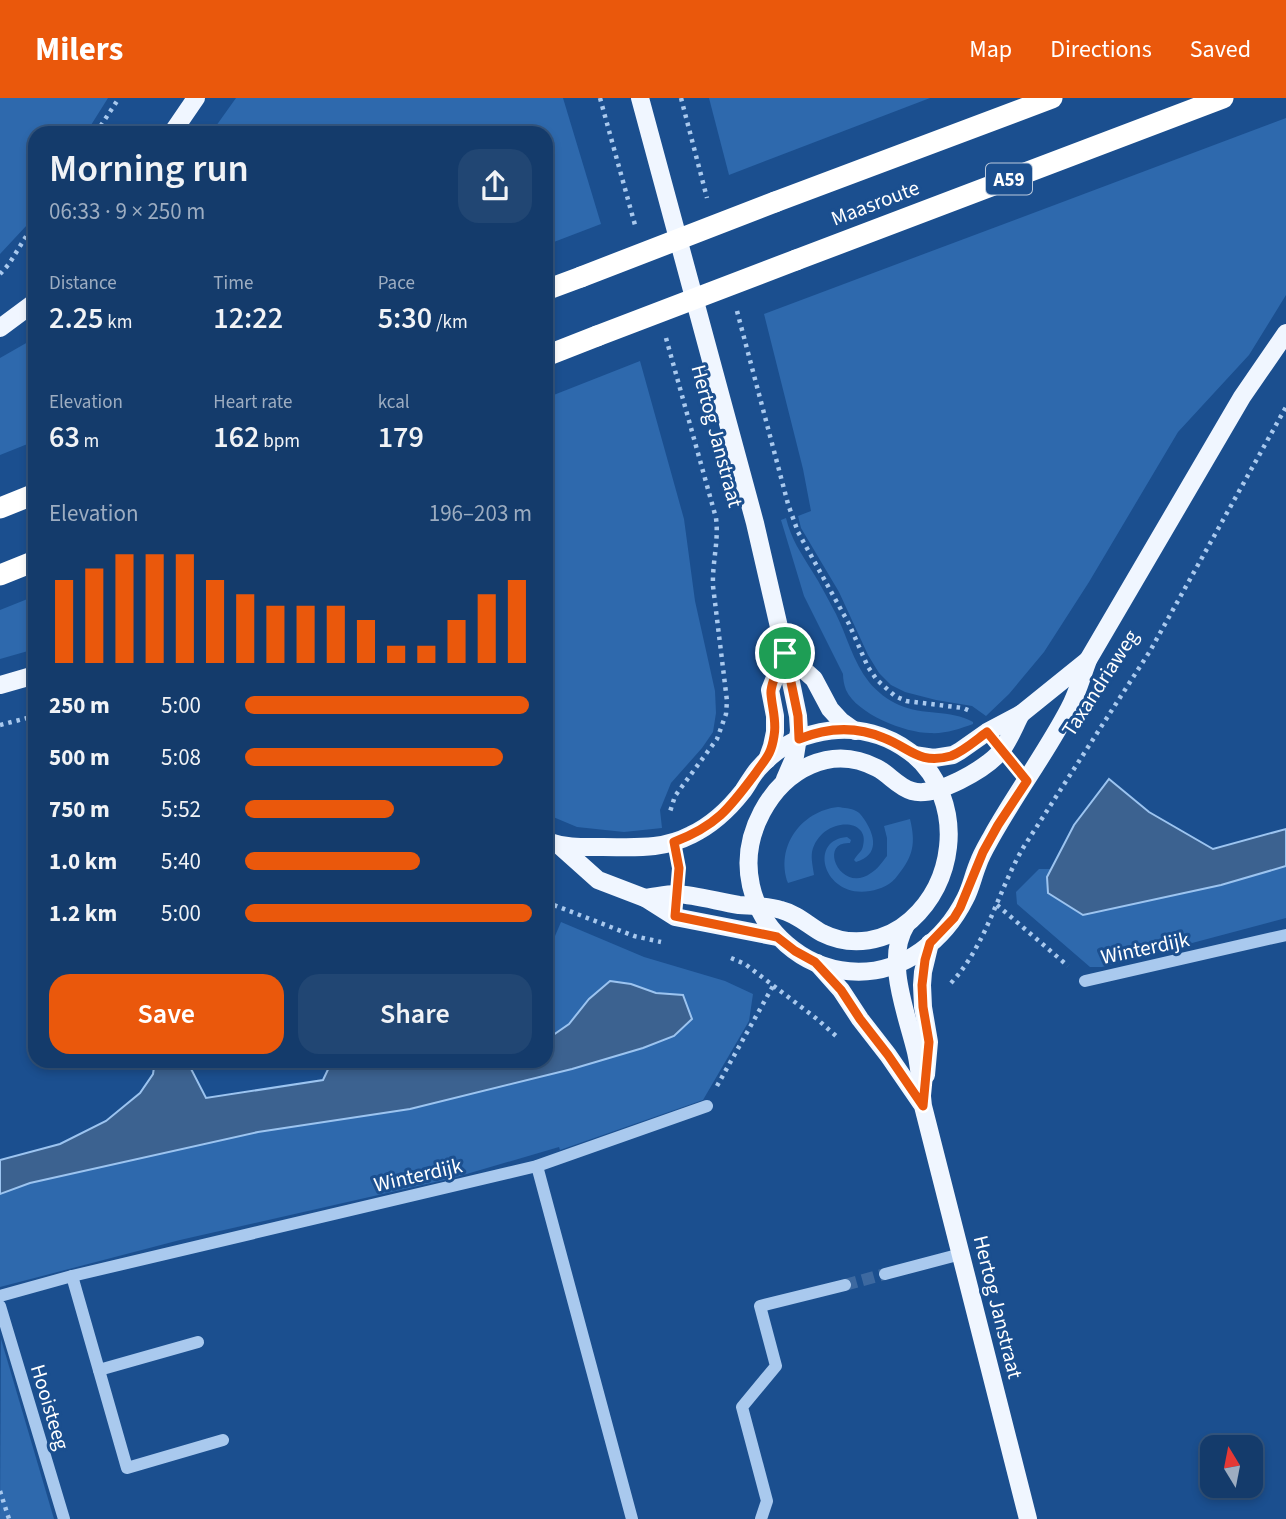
<!DOCTYPE html>
<meta charset="utf-8">
<style>
:root{--surface:#143b6b;--page:#214673;--text:#f1f3f6;--muted:#9dadc1;--line:#33557e;--accent:#ea580c}
body{margin:0;font-family:"Source Sans 3",sans-serif;background:var(--page);color:var(--text);height:100vh;display:flex;flex-direction:column;font-size:26px;white-space:nowrap}
*{box-sizing:border-box;margin:0}
p{font-size:23px;color:var(--muted)}
.icon{flex:none;width:38px;height:38px;fill:none;stroke:currentColor;stroke-width:2;stroke-linecap:round;stroke-linejoin:round}
.map{position:relative;flex:1;overflow:hidden}
.sheet{position:absolute;left:28px;top:28px;width:525px;height:942px;display:flex;flex-direction:column;background:var(--surface);border-radius:21px;box-shadow:0 4px 10px #0003,0 0 0 2px var(--line)}
.sheet>*{flex:none}
.needle{width:46px;rotate:350deg}
.controls{position:absolute;left:1200px;top:1337px;display:grid;gap:14px}
.controls a{display:grid;place-items:center;width:63px;height:63px;border-radius:14px;background:var(--surface);box-shadow:0 4px 10px #0003,0 0 0 2px var(--line);font-size:35px}
.pin{position:absolute;display:grid;place-items:center;width:60px;height:60px;color:#fff;margin:-30px;border:4px solid #fff;border-radius:50%;box-shadow:0 2px 7px #0007}
.round{display:grid;place-items:center;flex:none;width:74px;height:74px;border-radius:21px;background:var(--page)}
.headline{display:flex;align-items:center;justify-content:space-between;height:119px;padding:0 21px}
h1{font-size:38px;font-weight:600;line-height:52px}
.figures{display:grid;grid-template-columns:repeat(3,1fr);gap:10px;height:119px;padding:7px 21px}
.figures div{display:grid;align-content:center}
.figures b{font-size:30px;font-weight:600}
.figures small{font-size:19px;font-weight:400}
.figures p{font-size:19px}
.chart{height:196px;padding:14px 21px}
.chart p{display:flex;justify-content:space-between}
.chart svg{width:100%;height:126px;margin-top:7px;stroke:var(--accent);stroke-width:6}
.primary-button{display:flex;gap:14px;margin-top:auto;padding:14px 21px}
.primary-button a{flex:1;height:80px;border-radius:21px;background:var(--accent);color:#fff;font-size:28px;font-weight:600;line-height:80px;text-align:center}
.primary-button a+a{background:var(--page);color:var(--text)}
ul{padding:0 21px;list-style:none;font-size:23px}
li{display:grid;grid-template-columns:112px 84px 1fr;align-items:center;height:52px}
li i{height:18px;border-radius:9px;background:var(--accent)}
header{display:flex;align-items:center;gap:42px;box-sizing:border-box;height:98px;padding:0 35px;background:var(--accent);color:#fff}
header strong{font-size:33px}
nav{display:flex;gap:38px;margin-inline-start:auto;font-size:24px}
.map>svg:first-child{display:block}
.green{fill:#2e69ad}
.water{fill:#3c6290;stroke:#9cc4f0;stroke-width:2}
.lines{fill:none;stroke-linecap:round;stroke-linejoin:round}
.minor-tunnel{stroke:#3d69a0;stroke-width:12;stroke-dasharray:12 6;stroke-linecap:butt}
.path{stroke:#a9c9ee;stroke-width:4.5;stroke-dasharray:3.5 5;stroke-linecap:butt}
.minor{stroke:#a9c9ee;stroke-width:12}
.major{stroke:#f0f6ff;stroke-width:18}
.highway{stroke:#fff;stroke-width:21}
.highway-bridge{stroke:#fff;stroke-width:21}
.route-casing{stroke:#fff;stroke-width:14}
.route{stroke:#ea580c;stroke-width:9}
.labels{text-anchor:middle;stroke-width:6;stroke-linejoin:round;paint-order:stroke}
.shield{fill:#1b4f8f;stroke:#bbcadd;stroke-width:2}
.shield-label{font-size:19px;font-weight:bold;fill:#fff}
.street-label{font-size:21px;fill:#fff;stroke:#1b4f8f}
</style>
<header>
<strong>Milers</strong>
<nav><a>Map</a><a>Directions</a><a>Saved</a></nav>
</header>
<div class="map">
<svg width="1286" height="1421" viewBox="0 0 1286 1421">
<rect width="100%" height="100%" fill="#1b4f8f"/>
<g class="green">
<polygon points="0,0 108,0 86,35 35,35 35,114 27,127 0,156"/>
<polygon points="236,0 563,0 601,126 546,147 546,35 211,35"/>
<polygon points="709,0 930,0 729,77"/>
<polygon points="1286,20 1286,197 1249,257 1178,334 1089,484 1044,554 1009,596 986,618 972,608 936,602 905,594 891,587 879,575 868,557 839,494 801,430 798,418 811,413 803,371 764,216"/>
<polygon points="35,240 35,343 0,357 0,260"/>
<polygon points="640,263 684,421 695,503 715,593 716,615 713,634 702,650 671,685 660,712 662,730 624,734 577,729 546,716 546,300"/>
<path d="M 786,420 C 791,441 801,455 812,473 C 821,487 828,501 836,516 C 847,538 853,564 869,584 C 877,594 888,602 899,607 C 923,618 950,611 973,624 L 973,626 C 959,631 945,636 930,635 C 905,635 857,616 846,592 C 844,587 843,581 843,576 L 804,498 L 781,422 Z"/>
<polygon points="35,498 35,551 0,561 0,512"/>
<path d="M 838,709 C 844,710 851,710 856,713 C 860,715 861,717 864,721 C 875,737 880,757 856,764 L 854,762 C 857,756 862,754 863,748 C 871,718 820,719 812,754 C 811,762 813,769 814,777 L 788,785 C 775,749 801,713 838,709 Z"/>
<path d="M 910,721 C 916,746 913,758 898,777 C 891,787 881,791 870,793 C 824,801 807,742 847,739 L 851,742 L 850,745 C 817,743 841,797 871,775 C 878,771 882,764 887,758 L 887,740 L 884,728 Z"/>
<polygon points="1286,768 1286,820 1102,869 1090,869 1017,806 1016,794 1039,771 1052,771 1047,779 1048,795 1083,817 1221,787"/>
<polygon points="561,824 644,859 725,883 753,896 749,923 703,1002 560,1052 559,1049 453,1080 180,1142 0,1189 0,1096 30,1085 258,1034 410,1011 572,971 643,950 674,938 683,897 656,895 631,886 589,901 569,926 546,942 546,859"/>
<polygon points="1,1241 54,1421 0,1421"/>
</g>
<g class="water">
<polygon points="1109,681 1149,714 1213,751 1286,731 1286,768 1221,787 1083,817 1048,795 1047,779 1074,727"/>
<polygon points="610,883 631,886 656,895 683,897 692,921 674,938 643,950 572,971 410,1011 258,1034 30,1085 0,1096 0,1062 60,1046 106,1023 140,995 153,976 155,963 187,963 206,1000 323,982 332,963 546,962 546,942 569,926 589,901"/>
</g>
<g class="lines">
<polyline class="minor-tunnel" points="845,1187 885,1176"/>
<g class="path">
<polyline points="600,0 635,127"/>
<polyline points="681,0 707,100"/>
<polyline points="96,35 119,0"/>
<polyline points="0,176 9,166 35,124"/>
<polyline points="737,213 788,406 798,434 849,526 868,569 877,582 895,598 906,603 963,610 970,613"/>
<path d="M 666,240 L 716,420 C 719,443 712,465 713,488 L 727,603 L 726,616 L 717,641 L 675,698 L 669,717"/>
<polyline points="0,627 35,618"/>
<polyline points="546,804 634,838 661,844"/>
<polyline points="997,807 1068,868"/>
<polyline points="731,860 745,866 817,921 836,938"/>
<path d="M 951,885 C 987,846 997,795 1023,750 L 1150,553 L 1286,309"/>
<polyline points="717,988 773,888"/>
<polyline points="0,1393 9,1421"/>
</g>
<g class="minor">
<polyline points="1085,883 1286,837"/>
<polyline points="537,1068 632,1421"/>
<polyline points="885,1176 961,1156"/>
<polyline points="72,1178 127,1370 223,1342"/>
<polyline points="0,1198 72,1178 537,1068 707,1008"/>
<polyline points="0,1208 64,1421"/>
<polyline points="99,1272 198,1244"/>
<polyline points="761,1421 767,1403 742,1309 776,1268 760,1208 845,1187"/>
</g>
<g class="major">
<polyline points="640,0 755,425 785,555 798,618 799,633 795,658 785,681"/>
<polyline points="172,35 196,0"/>
<polyline points="0,230 35,204"/>
<polyline points="785,555 814,581 830,611 841,623 855,633"/>
<polyline points="0,587 35,577"/>
<path d="M 1021,616 C 1015,627 1009,643 1001,653 C 986,671 936,700 912,693 C 898,689 889,676 877,670 C 831,646 785,671 762,714 C 708,815 828,919 921,853 C 939,840 955,821 965,801 C 971,790 973,778 978,766 C 981,757 987,747 992,738 C 1016,695 1046,655 1069,611 C 1077,596 1082,578 1088,562 L 1242,299 L 1286,235"/>
<polyline points="914,657 934,660 953,657 960,653 987,634 1021,616 1088,562"/>
<polyline points="767,662 772,648 775,634 775,618 770,592 785,555"/>
<path d="M 546,743 C 566,750 583,749 603,749 C 635,749 662,752 691,737 C 712,727 729,711 743,693 C 748,686 752,678 758,671 C 797,626 863,619 910,654 C 939,675 952,715 948,749 C 945,777 932,803 911,822 C 886,844 852,850 822,835 C 808,827 797,816 781,812 C 768,808 753,808 739,807 C 719,804 697,797 676,796 C 666,796 655,799 645,800"/>
<polyline points="560,748 598,782 645,800 675,819 777,839"/>
<path d="M 906,827 C 884,862 907,916 916,954 C 920,971 921,990 923,1008 L 1028,1421"/>
<polyline points="817,865 841,892 860,921 888,957 921,1005"/>
<polyline points="926,977 929,944 923,909 922,887 923,874 930,845"/>
</g>
<g class="highway">
<polyline points="775,104 1052,0"/>
<polyline points="796,162 1223,0"/>
<polyline points="546,192 581,179"/>
<polyline points="546,258 597,238"/>
<polyline points="0,410 35,396"/>
<polyline points="0,477 35,463"/>
</g>
<g class="highway-bridge">
<polyline points="581,179 775,104"/>
<polyline points="597,238 796,162"/>
</g>
</g>
<g class="lines">
<defs>
<path id="route" d="M 785,555 L 798,618 L 799,641 C 826,630 856,628 884,640 C 910,650 919,667 951,658 C 964,653 976,642 987,634 L 1027,683 L 998,727 L 983,754 L 960,810 L 954,820 L 930,845 L 925,862 L 922,887 L 923,909 L 929,944 L 923,1008 L 888,957 L 860,921 L 841,892 L 815,864 L 795,853 L 777,839 L 675,818 L 679,770 L 674,744 C 716,728 729,711 755,676 C 765,661 771,658 774,638 C 777,624 772,610 771,596 C 770,585 781,566 785,555 Z"/>
</defs>
<use href="#route" class="route-casing"/>
<use href="#route" class="route"/>
</g>
<g class="labels">
<rect class="shield" x="986" y="65.5" width="46" height="31" rx="5"/>
<g class="shield-label">
<text x="1009" y="88">A59</text>
</g>
<g class="street-label">
<text transform="translate(875 105) rotate(-21)" y="7">Maasroute</text>
<text transform="translate(717 338) rotate(75)" y="7">Hertog Janstraat</text>
<text transform="translate(1100 585) rotate(-57)" y="7">Taxandriaweg</text>
<text transform="translate(1145 850) rotate(-12)" y="7">Winterdijk</text>
<text transform="translate(418 1077) rotate(-13)" y="7">Winterdijk</text>
<text transform="translate(998 1209) rotate(76)" y="7">Hertog Janstraat</text>
<text transform="translate(50 1309) rotate(73)" y="7">Hooisteeg</text>
</g>
</g>
</svg>
<div class="controls">
<a><svg class="needle" viewBox="-14 -14 28 28"><path d="M0-13l5 13h-10z" fill="#e53935"/><path d="M0 13l5-13h-10z" fill="#9dadc1"/></svg></a>
</div>
<div class="pin" style="left:785px;top:555px;background:#1e9e55"><svg class="icon" aria-label="arrive" viewBox="0 0 24 24"><path d="M6 21V4h12l-3 4 3 4H6"/></svg></div>
<section class="sheet">
<div class="headline"><div><h1>Morning run</h1><p>06:33 · 9 × 250 m</p></div><a class="round"><svg class="icon" aria-label="share" viewBox="0 0 24 24"><path d="M12 15V3M7 8l5-5 5 5M5 13v7h14v-7"/></svg></a></div>
<div class="figures">
<div><p>Distance</p><b>2.25<small> km</small></b></div>
<div><p>Time</p><b>12:22</b></div>
<div><p>Pace</p><b>5:30<small> /km</small></b></div>
</div>
<div class="figures">
<div><p>Elevation</p><b>63<small> m</small></b></div>
<div><p>Heart rate</p><b>162<small> bpm</small></b></div>
<div><p>kcal</p><b>179</b></div>
</div>
<div class="chart"><p><span>Elevation</span>196–203 m</p>
<svg viewBox="0 0 160 44" preserveAspectRatio="none"><path d="M5 44V15M15 44V11M25 44V6M35 44V6M45 44V6M55 44V15M65 44V20M75 44V24M85 44V24M95 44V24M105 44V29M115 44V38M125 44V38M135 44V29M145 44V20M155 44V15"/></svg>
</div>
<ul>
<li><b>250 m</b>5:00<i style="width:99%"></i></li>
<li><b>500 m</b>5:08<i style="width:90%"></i></li>
<li><b>750 m</b>5:52<i style="width:52%"></i></li>
<li><b>1.0 km</b>5:40<i style="width:61%"></i></li>
<li><b>1.2 km</b>5:00<i style="width:100%"></i></li>
</ul>
<div class="primary-button"><a>Save</a><a>Share</a></div>
</section>
</div>
